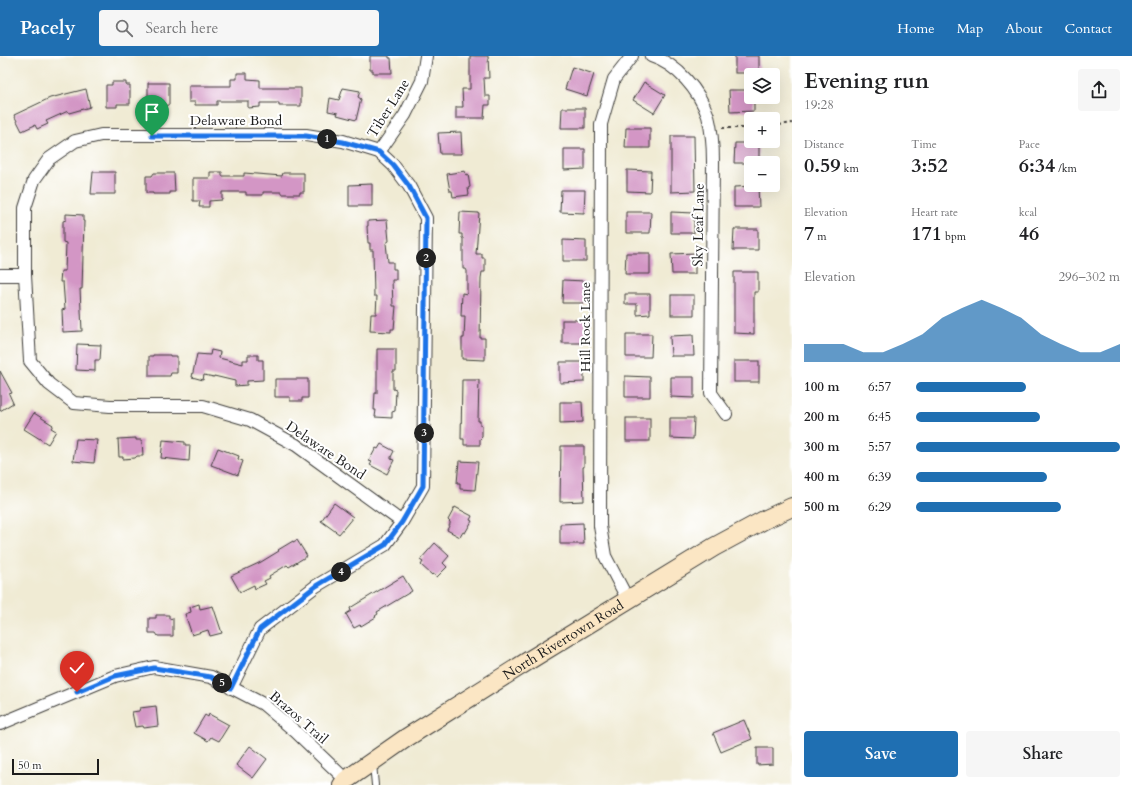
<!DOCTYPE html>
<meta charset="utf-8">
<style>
:root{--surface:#fff;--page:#f6f6f6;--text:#202124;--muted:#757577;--accent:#1f6fb2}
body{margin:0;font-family:Cardo,serif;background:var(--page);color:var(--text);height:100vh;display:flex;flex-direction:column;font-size:15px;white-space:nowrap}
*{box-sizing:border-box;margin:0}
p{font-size:13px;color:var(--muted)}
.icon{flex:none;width:22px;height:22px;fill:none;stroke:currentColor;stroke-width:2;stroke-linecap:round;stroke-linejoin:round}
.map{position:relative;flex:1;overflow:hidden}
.side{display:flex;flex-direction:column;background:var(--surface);width:340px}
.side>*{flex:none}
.fabs{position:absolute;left:744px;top:12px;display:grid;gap:8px}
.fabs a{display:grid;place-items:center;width:36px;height:36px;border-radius:4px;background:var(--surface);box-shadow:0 4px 16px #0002;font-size:20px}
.scale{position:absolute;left:12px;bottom:10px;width:87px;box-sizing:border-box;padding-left:4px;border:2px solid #1c1c1c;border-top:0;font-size:11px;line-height:14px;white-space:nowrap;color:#1c1c1c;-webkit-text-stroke:3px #fff;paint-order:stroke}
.pin{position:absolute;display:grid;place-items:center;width:34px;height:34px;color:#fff;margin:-41px -17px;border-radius:50% 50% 50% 0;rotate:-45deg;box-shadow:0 0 4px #0007}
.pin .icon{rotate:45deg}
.km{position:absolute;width:20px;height:20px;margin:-10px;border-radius:50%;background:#222;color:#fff;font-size:11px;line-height:20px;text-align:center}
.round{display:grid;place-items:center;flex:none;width:42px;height:42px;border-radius:4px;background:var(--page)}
.head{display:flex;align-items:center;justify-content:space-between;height:68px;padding:0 12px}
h1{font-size:22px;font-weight:600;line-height:30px}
.figures{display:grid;grid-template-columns:repeat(3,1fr);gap:6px;height:68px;padding:4px 12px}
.figures div{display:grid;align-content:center}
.figures b{font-size:20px;font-weight:600}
.figures small{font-size:11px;font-weight:400}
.figures p{font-size:11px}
.chart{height:112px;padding:8px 12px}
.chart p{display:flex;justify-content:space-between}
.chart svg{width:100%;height:72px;margin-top:4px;fill:var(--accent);opacity:.7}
.action{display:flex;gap:8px;margin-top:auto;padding:8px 12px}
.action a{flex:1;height:46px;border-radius:4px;background:var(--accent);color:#fff;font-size:16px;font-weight:600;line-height:46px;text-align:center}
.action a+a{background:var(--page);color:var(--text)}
ul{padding:0 12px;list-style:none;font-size:13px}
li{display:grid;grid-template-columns:64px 48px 1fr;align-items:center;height:30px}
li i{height:10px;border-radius:5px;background:var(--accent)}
header{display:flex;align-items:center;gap:24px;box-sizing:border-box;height:56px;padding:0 20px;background:var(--accent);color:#fff}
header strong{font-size:19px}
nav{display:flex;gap:22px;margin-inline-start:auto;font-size:14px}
.search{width:280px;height:36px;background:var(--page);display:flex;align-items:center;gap:10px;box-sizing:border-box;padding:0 14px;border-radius:4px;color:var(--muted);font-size:15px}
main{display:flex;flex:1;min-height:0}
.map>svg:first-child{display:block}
.building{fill:#d396c5}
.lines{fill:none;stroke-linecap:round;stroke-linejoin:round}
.lane-casing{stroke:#3c3b38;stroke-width:8}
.street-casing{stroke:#3c3b38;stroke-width:14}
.secondary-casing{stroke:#3c3b38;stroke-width:20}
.path{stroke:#3c3b38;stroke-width:2;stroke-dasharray:3 3;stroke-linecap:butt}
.lane{stroke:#fff;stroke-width:6}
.street{stroke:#fff;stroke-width:12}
.secondary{stroke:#fbe6c4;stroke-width:18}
.route-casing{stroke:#fff;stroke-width:8}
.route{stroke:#1a73e8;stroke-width:5}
.labels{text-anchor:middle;stroke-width:4;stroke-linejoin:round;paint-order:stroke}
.street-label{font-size:14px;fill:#1c1c1c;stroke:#fff}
</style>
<header>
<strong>Pacely</strong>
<div class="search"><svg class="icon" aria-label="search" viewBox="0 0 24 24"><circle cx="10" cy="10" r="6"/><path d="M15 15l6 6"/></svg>Search here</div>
<nav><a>Home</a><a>Map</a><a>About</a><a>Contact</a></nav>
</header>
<main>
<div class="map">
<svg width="792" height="729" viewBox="0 0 792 729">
<rect width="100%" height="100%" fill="#fff"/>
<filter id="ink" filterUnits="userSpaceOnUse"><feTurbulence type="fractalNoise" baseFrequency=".025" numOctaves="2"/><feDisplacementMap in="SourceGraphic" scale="8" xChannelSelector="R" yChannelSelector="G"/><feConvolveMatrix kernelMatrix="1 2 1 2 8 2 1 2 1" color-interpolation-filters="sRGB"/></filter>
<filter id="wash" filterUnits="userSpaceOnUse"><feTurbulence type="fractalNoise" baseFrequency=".012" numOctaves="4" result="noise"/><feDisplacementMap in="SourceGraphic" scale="16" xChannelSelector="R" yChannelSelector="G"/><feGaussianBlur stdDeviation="0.9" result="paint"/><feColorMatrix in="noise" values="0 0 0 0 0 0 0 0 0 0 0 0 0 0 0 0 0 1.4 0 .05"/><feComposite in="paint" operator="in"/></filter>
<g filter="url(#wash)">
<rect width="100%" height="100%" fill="#f0ebd4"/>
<g id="blocks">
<g class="building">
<polygon points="370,0 389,0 389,2 391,2 392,17 373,17 373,14 370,14"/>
<polygon points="470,0 488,0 489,22 484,22 485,40 490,40 490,49 485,49 484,62 456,62 456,51 463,51 462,33 470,33"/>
<rect x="735" y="0" width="24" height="17"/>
<polygon points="572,11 594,18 587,40 565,33"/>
<polygon points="237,17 247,17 247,23 260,24 260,32 301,32 301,50 279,50 279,47 260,47 260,51 248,52 248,45 217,45 217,49 195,49 195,46 189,46 189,30 231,30 231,23 237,23"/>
<polygon points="112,26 126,26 126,29 130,29 130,48 117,48 117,51 106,51 106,29 112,29"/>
<polygon points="644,26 665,39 654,57 633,44"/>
<polygon points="148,27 169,27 169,49 148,51"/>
<polygon points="343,32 360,35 358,41 361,43 356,64 337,59 338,57 328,55 330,42 339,44"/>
<polygon points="86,33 90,51 69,57 68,55 46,65 48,68 37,73 35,69 22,75 14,59 50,42"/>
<polygon points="729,34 751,34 751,41 754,41 754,55 730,56"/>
<polygon points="562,52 585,52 585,72 561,72"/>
<polygon points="626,72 650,72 650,92 625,92"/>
<polygon points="461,76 462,98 440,98 438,77"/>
<polygon points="671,80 694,80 695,135 671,136"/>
<polygon points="735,87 759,87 759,107 734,107"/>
<polygon points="564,93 585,93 585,113 564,114"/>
<polygon points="627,114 651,115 650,136 627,135"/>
<polygon points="465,115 466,119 468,118 470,131 468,132 469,139 453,141 452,135 450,135 447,118"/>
<polygon points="93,116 115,116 115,138 91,138"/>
<polygon points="210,116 222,116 222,120 244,120 244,117 282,120 283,117 304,117 304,136 300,136 300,138 282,138 282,136 263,136 263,139 246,139 246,136 222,136 222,144 209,145 209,151 199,151 200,145 193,145 193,122 210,122"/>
<polygon points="154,117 174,117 175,136 170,136 170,138 153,138 153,137 146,137 146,120 152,120"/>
<polygon points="372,128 372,150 349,150 349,129"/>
<polygon points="758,130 759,151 734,151 734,131"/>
<polygon points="561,134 585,134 584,157 560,156"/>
<polygon points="460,156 479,157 476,198 482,198 482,202 485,202 485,216 482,216 481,222 480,282 485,282 485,304 462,303 462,282 464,282 465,260 461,260 462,237 467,238 467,215 466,213 463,213 463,182 462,182 462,178 459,178"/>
<polygon points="626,156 651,156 650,177 626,177"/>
<polygon points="671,156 694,157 694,177 671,177"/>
<polygon points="66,158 83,159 83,165 84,165 82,233 80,233 82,275 63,276 62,254 65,253 63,226 60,226 61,215 65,215 66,187 63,186 63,165 66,164"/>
<polygon points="387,164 389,185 386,187 388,206 393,206 393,213 396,213 396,224 392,224 393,250 396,250 394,273 391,273 391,276 370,275 371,258 376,258 377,240 374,240 373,194 370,194 370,187 368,187 367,170 368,170 368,165"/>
<polygon points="734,173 758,173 758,194 733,194"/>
<polygon points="563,184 586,185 586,205 563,205"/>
<polygon points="626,197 650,197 650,218 625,218"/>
<polygon points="695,197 695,218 672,218 671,198"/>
<polygon points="734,216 758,216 758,236 754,236 754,278 734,277"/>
<polygon points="563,224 585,225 585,247 562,247"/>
<polygon points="625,238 650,238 650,258 637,259 637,248 625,248"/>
<rect x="671" y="239" width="23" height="20"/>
<rect x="562" y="264" width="23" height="23"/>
<polygon points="626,278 652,278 651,301 626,301"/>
<polygon points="693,279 694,300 671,300 670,280"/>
<polygon points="77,288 101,289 100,304 95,304 95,315 76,314"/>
<polygon points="377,293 396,293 396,315 393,315 393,333 396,334 395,355 392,356 392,362 375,361 376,354 374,354 375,337 377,337"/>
<polygon points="211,294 220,296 219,302 243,308 243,304 248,304 248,299 258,299 258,304 263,304 263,324 247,325 247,329 235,330 235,325 214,320 214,321 204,319 203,324 192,321 197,298 210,299"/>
<polygon points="153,299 170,299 170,300 177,300 177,317 171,317 170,320 149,320 149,300 153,300"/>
<rect x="734" y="305" width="25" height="21"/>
<polygon points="560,306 584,306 584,326 560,327"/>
<polygon points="0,315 12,337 9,338 13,347 0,355"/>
<polygon points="625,320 650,321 650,341 625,341"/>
<polygon points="671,321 694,321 694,342 671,341"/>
<polygon points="275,323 308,323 308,342 302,342 302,345 290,345 290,341 275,341"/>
<polygon points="462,324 479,324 478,365 480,365 480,369 482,369 482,381 480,383 480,389 464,389 464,383 461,383"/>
<polygon points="560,346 582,346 583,366 560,367"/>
<polygon points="34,357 53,369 51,372 56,375 48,388 24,373"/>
<rect x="626" y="362" width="24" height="23"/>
<polygon points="670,362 694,362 693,383 670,382"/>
<polygon points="136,382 136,384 142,384 143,400 137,400 135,402 123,403 123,401 119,401 118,383"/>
<polygon points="76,383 97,384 94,407 73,405"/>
<polygon points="163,384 185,386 185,389 190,389 189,405 161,402"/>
<polygon points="381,388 394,395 391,401 391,403 394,404 387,418 370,409 372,406 369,405 376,392 378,393"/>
<polygon points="561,390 584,390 584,411 583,411 584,445 560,446"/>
<polygon points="218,392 239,400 238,403 243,405 238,419 211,409"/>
<polygon points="459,405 478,406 475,434 460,433 460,427 457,427"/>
<polygon points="334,447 353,461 339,478 321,465"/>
<polygon points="455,451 472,460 470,464 472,465 465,477 463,476 460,481 447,474 450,468 450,466 448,464"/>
<polygon points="583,467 584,488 560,488 560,468"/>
<polygon points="297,484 307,500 289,511 287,509 269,520 270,522 264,525 266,528 255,533 254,529 240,536 231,520 261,506 279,495 278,494 293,485 293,486"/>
<polygon points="435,487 449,500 443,507 447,511 437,521 433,518 432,519 421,509 423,506 420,504"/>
<polygon points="403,520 412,535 377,556 378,558 375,560 376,561 361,570 360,569 354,572 346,558 351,555 350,552"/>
<polygon points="199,548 200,553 213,550 222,577 210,580 208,574 192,579 185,558 191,556 190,551"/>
<polygon points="156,559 169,559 169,563 173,562 173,580 158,580 156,577 149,577 149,562 156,562"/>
<polygon points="156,650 158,670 144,672 143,670 135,671 132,656 139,655 140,652"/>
<polygon points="209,658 229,669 219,685 211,681 208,685 194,677 205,659 208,661"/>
<polygon points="744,664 752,683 721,696 713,677"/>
<polygon points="250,690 267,703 253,722 236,709"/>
<polygon points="757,692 773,692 773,708 757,709"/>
</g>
</g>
</g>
<g filter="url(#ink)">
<use href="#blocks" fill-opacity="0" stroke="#3c3b38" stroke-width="1"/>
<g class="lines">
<defs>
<polyline id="lane" points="373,708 375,729"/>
<g id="street">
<path d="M 651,0 C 677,8 699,34 708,60 C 712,75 713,90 713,106 L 711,337 L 726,358"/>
<polyline points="379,96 405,59 422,25 426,0"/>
<polyline points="0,219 25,219"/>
<polyline points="628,544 605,500 600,470 601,68 614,23 632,0"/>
<polyline points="231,632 260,573 316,530 385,489 402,466 423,430 426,162 409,130 393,109 379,96 343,85 306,79 101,79 75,85 49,103 34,124 25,152 25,219 30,305 49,328 74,347 110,350 203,350 250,364 296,389 402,466"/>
<polyline points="0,668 115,620 154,611 211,621 263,648 296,676 346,724"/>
</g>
<g id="secondary">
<path id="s1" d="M 342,729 L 346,724 L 406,682 L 528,605 L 714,491 L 764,464 L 792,451"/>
</g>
</defs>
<use href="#lane" class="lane-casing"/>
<use href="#street" class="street-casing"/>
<use href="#secondary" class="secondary-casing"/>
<g class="path">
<polyline points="773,70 792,67"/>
<polyline points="722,72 751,72"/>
</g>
<use href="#lane" class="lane"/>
<use href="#street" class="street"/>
<use href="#secondary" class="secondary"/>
</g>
</g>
<g class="lines" filter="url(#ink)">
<defs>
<polyline id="route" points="77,636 115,620 154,612 211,621 231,632 260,573 316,530 385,489 402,466 423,430 426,162 409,130 393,109 379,96 343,86 306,80 152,80"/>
</defs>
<use href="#route" class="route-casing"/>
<use href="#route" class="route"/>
</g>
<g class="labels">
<g class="street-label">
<text transform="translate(388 52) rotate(-58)" y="5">Tiber Lane</text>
<text x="236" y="69">Delaware Bond</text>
<text transform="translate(698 169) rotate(-89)" y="5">Sky Leaf Lane</text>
<text transform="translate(585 271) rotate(-90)" y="5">Hill Rock Lane</text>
<text transform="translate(326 394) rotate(34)" y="5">Delaware Bond</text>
<text dy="5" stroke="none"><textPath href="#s1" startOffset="265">North Rivertown Road</textPath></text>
<text transform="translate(299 661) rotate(41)" y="5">Brazos Trail</text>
</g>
</g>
</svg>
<div class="fabs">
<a><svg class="icon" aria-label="layers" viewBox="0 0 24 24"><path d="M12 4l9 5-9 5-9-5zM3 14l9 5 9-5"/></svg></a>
<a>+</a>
<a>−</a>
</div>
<div class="scale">50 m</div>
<div class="pin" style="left:152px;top:80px;background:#1e9e55"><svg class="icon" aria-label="arrive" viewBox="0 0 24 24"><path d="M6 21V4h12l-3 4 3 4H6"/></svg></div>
<div class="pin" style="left:77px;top:636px;background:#d93025"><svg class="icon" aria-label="check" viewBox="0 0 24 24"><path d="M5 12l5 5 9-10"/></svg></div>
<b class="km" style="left:327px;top:83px">1</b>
<b class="km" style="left:426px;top:202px">2</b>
<b class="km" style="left:424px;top:377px">3</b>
<b class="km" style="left:341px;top:516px">4</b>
<b class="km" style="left:222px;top:627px">5</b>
</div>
<section class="side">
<div class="head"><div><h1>Evening run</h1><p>19:28</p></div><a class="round"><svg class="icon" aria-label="share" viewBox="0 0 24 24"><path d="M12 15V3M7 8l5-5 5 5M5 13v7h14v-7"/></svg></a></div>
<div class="figures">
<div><p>Distance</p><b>0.59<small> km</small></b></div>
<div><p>Time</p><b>3:52</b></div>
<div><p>Pace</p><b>6:34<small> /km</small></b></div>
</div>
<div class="figures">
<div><p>Elevation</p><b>7<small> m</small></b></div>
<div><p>Heart rate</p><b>171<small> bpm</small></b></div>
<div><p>kcal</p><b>46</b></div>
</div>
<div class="chart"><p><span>Elevation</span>296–302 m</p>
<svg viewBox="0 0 160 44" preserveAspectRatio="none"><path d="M0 44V33L10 33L20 33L30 38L40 38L50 33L60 27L70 17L80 11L90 6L100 11L110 17L120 27L130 33L140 38L150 38L160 33V44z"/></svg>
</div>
<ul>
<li><b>100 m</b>6:57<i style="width:54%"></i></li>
<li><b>200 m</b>6:45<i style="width:61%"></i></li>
<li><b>300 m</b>5:57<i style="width:100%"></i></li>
<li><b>400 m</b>6:39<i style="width:64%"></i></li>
<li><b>500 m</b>6:29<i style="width:71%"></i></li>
</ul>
<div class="action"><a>Save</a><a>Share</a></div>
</section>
</main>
